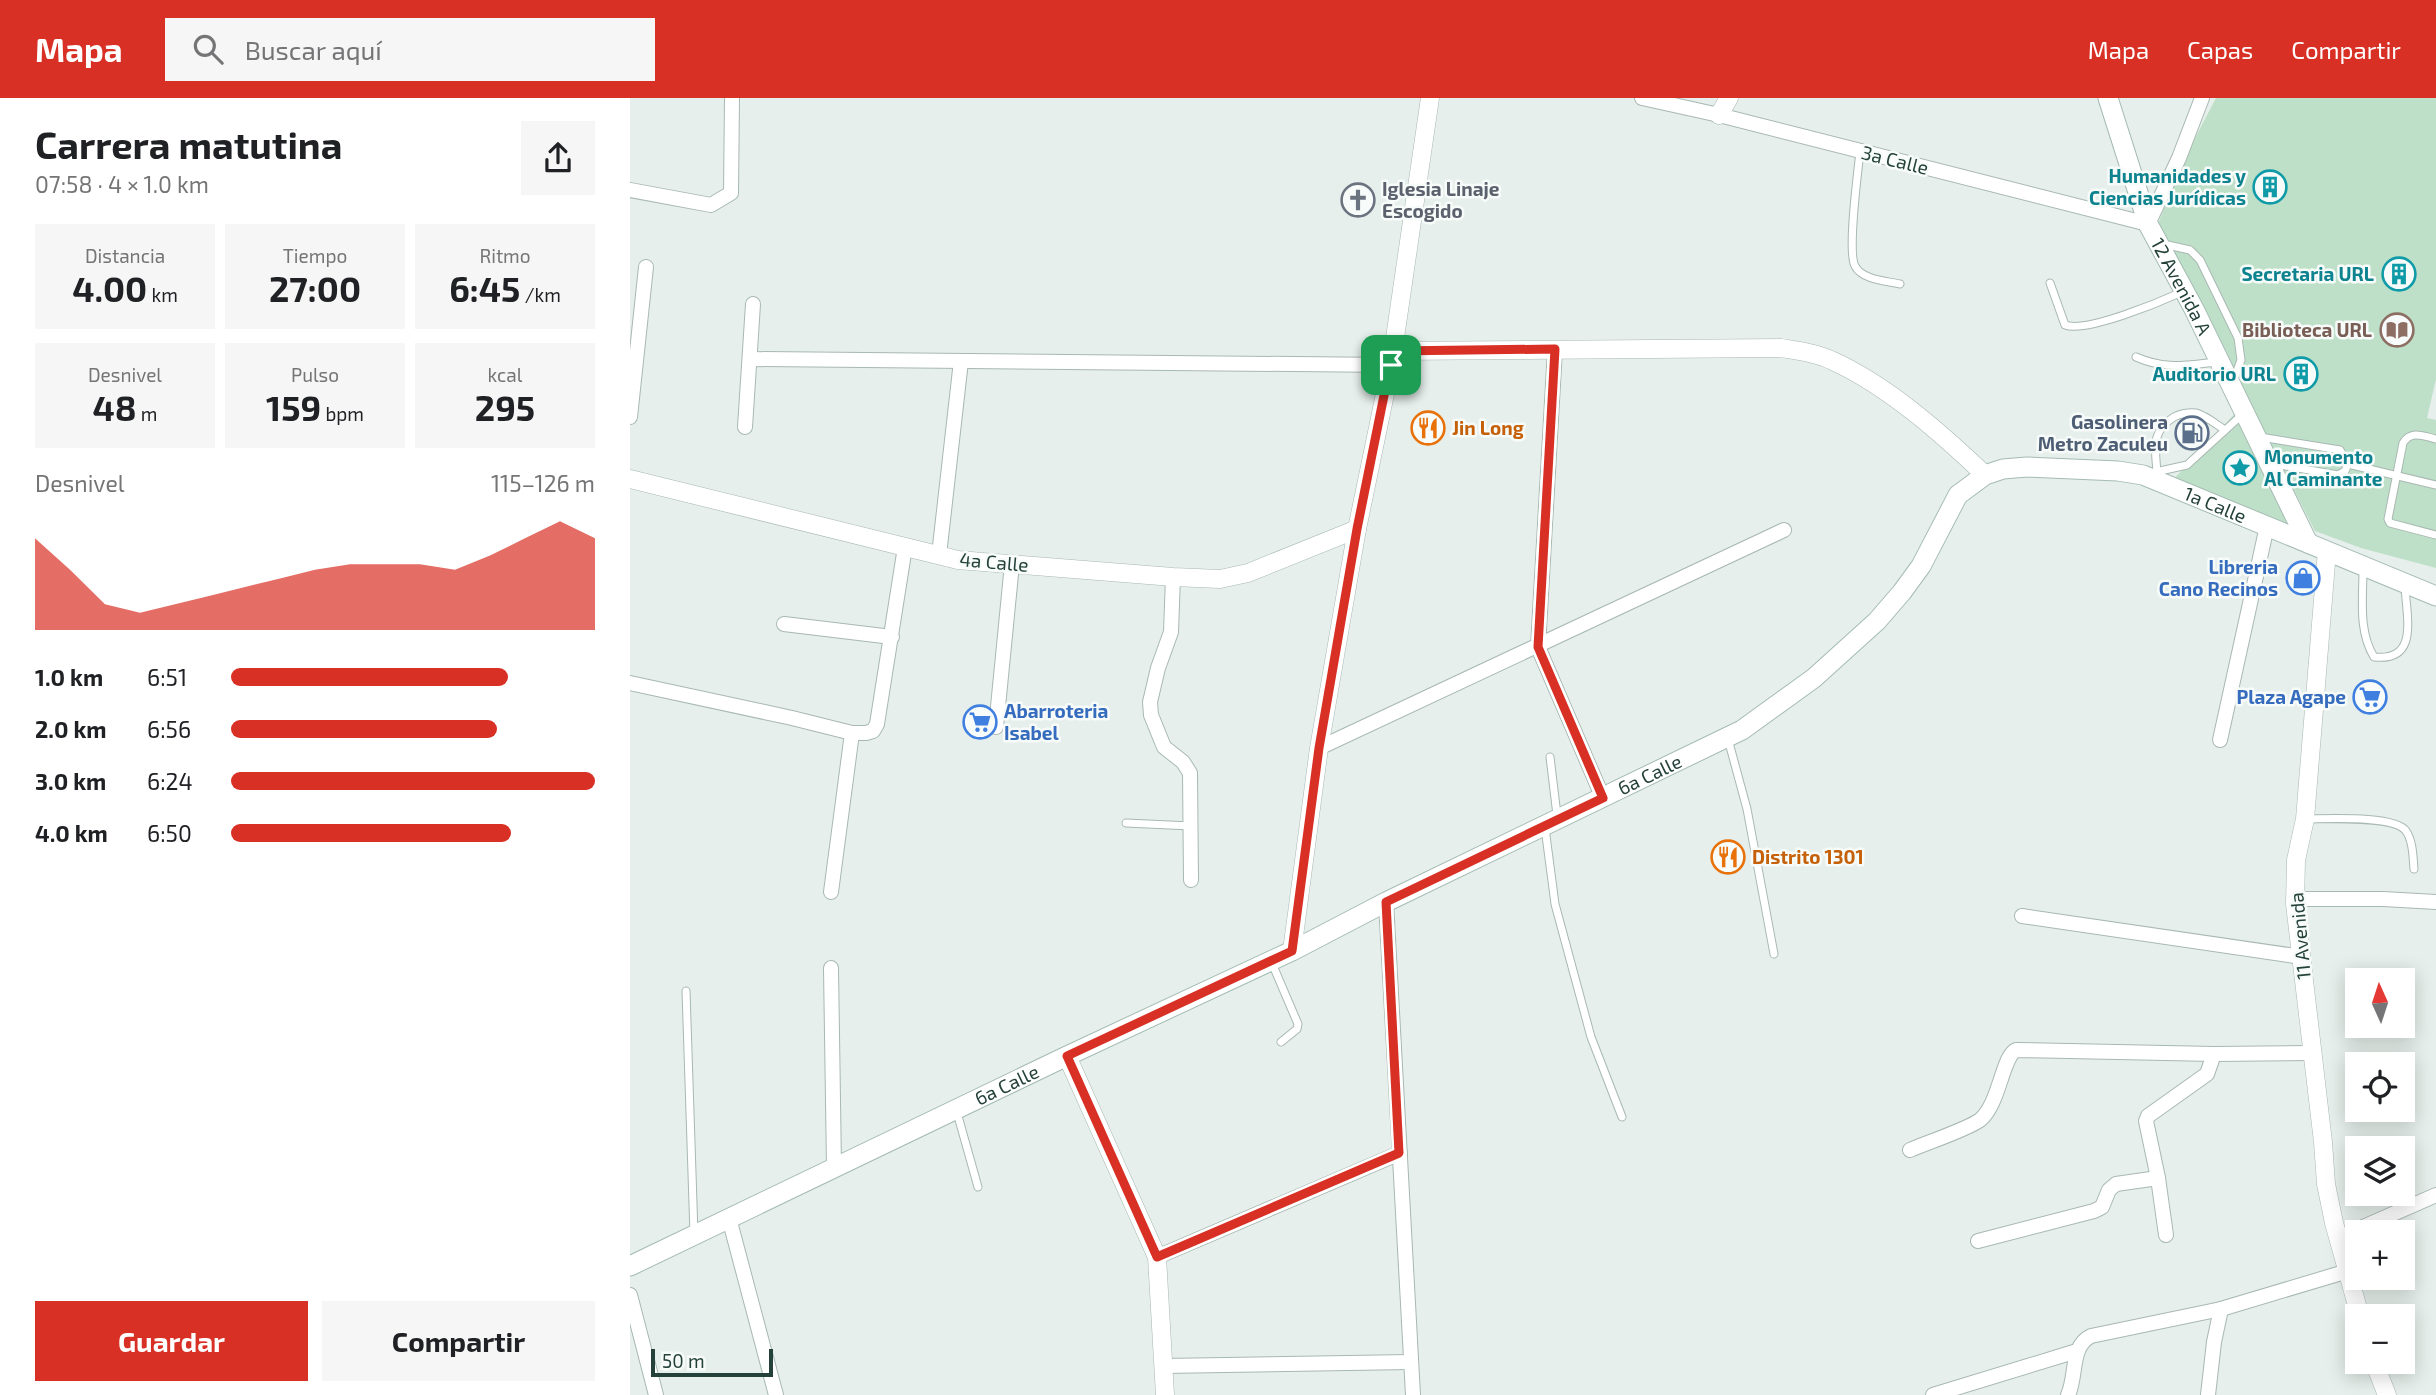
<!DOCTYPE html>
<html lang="es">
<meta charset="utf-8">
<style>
:root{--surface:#fff;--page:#f6f6f6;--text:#202124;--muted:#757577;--accent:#d93025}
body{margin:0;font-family:"Exo 2",sans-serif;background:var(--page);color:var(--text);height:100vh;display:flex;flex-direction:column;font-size:26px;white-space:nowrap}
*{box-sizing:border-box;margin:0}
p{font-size:23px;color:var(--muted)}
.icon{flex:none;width:38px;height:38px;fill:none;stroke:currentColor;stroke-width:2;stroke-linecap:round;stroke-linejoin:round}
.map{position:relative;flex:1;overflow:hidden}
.drawer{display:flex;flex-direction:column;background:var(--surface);width:630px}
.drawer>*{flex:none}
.needle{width:46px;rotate:357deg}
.tools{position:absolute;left:1715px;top:870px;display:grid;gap:14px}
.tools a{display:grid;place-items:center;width:70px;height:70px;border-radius:0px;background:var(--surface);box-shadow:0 4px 18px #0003;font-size:35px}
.scale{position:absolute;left:21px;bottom:18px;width:122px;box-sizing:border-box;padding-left:7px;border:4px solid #24423a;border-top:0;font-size:19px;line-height:24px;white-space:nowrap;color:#24423a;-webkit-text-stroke:5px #f7fbf9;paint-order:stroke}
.pin{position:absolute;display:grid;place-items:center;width:60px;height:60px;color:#fff;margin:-30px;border-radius:14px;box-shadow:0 4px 10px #0006}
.round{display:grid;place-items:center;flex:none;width:74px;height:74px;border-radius:0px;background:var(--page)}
.head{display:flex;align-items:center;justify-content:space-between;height:119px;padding:0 35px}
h1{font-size:38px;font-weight:700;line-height:52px}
.metrics{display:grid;grid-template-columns:repeat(3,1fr);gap:10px;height:119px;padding:7px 35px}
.metrics div{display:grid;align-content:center;border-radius:0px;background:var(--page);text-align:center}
.metrics b{font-size:35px;font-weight:700}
.metrics small{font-size:19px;font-weight:400}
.metrics p{font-size:19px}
.chart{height:196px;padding:14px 35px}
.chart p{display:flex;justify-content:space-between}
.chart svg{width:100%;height:126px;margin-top:7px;fill:var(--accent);opacity:.7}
.button{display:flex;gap:14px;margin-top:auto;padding:14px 35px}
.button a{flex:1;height:80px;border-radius:0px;background:var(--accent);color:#fff;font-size:28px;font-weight:700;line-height:80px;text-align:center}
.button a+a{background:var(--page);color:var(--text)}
ul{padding:0 35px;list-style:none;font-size:23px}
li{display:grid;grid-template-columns:112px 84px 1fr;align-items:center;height:52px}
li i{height:18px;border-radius:9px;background:var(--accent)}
header{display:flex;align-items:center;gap:42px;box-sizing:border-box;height:98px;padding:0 35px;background:var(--accent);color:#fff}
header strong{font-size:33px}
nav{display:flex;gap:38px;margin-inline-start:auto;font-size:24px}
.search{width:490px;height:63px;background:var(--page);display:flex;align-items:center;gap:18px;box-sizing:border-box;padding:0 24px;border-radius:0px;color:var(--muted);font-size:26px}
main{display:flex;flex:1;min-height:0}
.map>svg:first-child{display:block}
.green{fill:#bfe0c8}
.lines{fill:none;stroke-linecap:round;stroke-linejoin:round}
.service-casing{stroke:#a8b8b2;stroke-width:9}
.minor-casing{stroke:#a8b8b2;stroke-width:16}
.tertiary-casing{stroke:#a8b8b2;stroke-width:19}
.secondary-casing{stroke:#a4bbb3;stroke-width:21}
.service{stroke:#fff;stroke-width:7}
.minor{stroke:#fff;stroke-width:14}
.tertiary{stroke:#fff;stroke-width:18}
.secondary{stroke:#fff;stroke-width:19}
.route-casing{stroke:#fff;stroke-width:14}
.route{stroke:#d93025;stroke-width:9}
.labels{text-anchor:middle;stroke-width:5;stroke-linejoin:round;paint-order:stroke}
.street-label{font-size:19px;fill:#24423a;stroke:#f7fbf9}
.culture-label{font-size:19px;font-weight:bold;fill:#0d838f;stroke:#f7fbf9;text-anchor:end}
.worship-label{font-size:19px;font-weight:bold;fill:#5b616d;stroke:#f7fbf9;text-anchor:start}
.education-label{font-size:19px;font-weight:bold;fill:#785e54;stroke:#f7fbf9;text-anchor:end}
.service-label{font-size:19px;font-weight:bold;fill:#4e5e75;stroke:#f7fbf9;text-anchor:end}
.food-label{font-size:19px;font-weight:bold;fill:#c56008;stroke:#f7fbf9;text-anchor:start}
.shop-label{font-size:19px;font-weight:bold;fill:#366cbe;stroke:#f7fbf9;text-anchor:end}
</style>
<header>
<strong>Mapa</strong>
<div class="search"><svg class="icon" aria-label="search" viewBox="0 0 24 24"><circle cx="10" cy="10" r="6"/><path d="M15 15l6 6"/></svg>Buscar aquí</div>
<nav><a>Mapa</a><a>Capas</a><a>Compartir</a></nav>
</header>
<main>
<section class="drawer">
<div class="head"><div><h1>Carrera matutina</h1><p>07:58 · 4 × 1.0 km</p></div><a class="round"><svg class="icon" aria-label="share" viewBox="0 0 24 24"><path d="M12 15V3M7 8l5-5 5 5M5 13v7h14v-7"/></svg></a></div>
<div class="metrics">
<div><p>Distancia</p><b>4.00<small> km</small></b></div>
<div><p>Tiempo</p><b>27:00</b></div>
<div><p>Ritmo</p><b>6:45<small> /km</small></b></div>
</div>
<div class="metrics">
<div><p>Desnivel</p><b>48<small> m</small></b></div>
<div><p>Pulso</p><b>159<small> bpm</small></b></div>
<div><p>kcal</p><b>295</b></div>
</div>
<div class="chart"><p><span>Desnivel</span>115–126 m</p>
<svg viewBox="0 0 160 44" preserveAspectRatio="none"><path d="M0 44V12L10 23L20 35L30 38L40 35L50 32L60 29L70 26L80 23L90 21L100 21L110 21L120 23L130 18L140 12L150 6L160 12V44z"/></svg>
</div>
<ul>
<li><b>1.0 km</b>6:51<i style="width:76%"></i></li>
<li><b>2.0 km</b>6:56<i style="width:73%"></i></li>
<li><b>3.0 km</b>6:24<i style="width:100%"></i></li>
<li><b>4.0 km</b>6:50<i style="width:77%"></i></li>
</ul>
<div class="button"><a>Guardar</a><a>Compartir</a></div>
</section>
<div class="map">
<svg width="1806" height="1297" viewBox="0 0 1806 1297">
<rect width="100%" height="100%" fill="#e6efeb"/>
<g class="green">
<polygon points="1586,0 1806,0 1806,281 1797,320 1806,322 1806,470 1731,450 1685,433 1528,126 1553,63"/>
<polygon points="1610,310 1671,439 1542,383"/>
</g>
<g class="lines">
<defs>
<g id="service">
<path d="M 1230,53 C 1228,74 1217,153 1225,168 C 1232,182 1257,183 1270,186"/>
<polyline points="1533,146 1560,152 1570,162 1608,240 1611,262 1603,284"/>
<path d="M 1420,185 L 1435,227 C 1456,235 1530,204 1552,194"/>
<path d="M 1506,259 C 1536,272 1555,267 1587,264"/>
<polyline points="1630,339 1710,352 1718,366"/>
<path d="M 1806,341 C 1793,338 1781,332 1773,345 L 1758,421 L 1760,425 L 1806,437"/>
<polyline points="1644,366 1708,377 1715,373 1718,366"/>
<polyline points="1718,366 1806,387"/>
<path d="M 1527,374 C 1525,350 1521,333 1544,319 C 1549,316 1559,314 1566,315 C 1575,317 1587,327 1595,332"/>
<polyline points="1521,375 1557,367 1614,315"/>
<path d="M 1733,471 C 1733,500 1728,533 1744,559 C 1790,564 1776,518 1775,487"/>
<polyline points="1098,641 1117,711 1144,856"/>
<polyline points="920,659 927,717"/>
<path d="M 1676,721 C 1696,721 1765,717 1776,733 C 1783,743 1783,759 1784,771"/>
<polyline points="496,725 561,728"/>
<polyline points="915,730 925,806 961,939 992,1019"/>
<polyline points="641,863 668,926 667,931 651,944"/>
<polyline points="56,893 64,1136"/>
<polyline points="326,1011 348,1089"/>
</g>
<g id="minor">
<polyline points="1012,0 1089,17 1518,126 1549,60 1572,0"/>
<polyline points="0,92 81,107 101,95 102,0"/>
<polyline points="925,251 908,549 973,700"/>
<polyline points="120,261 761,267"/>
<polyline points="0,319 16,169"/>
<polyline points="115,329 123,206"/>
<polyline points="309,457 331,263"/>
<polyline points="543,479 541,534 528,570 520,604 521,617 534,649 553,664 560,675 561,782"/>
<polyline points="154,526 262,539"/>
<polyline points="0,585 162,620 222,635 236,635 243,633 247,626 275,449"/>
<polyline points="366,629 382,466"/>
<polyline points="1590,642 1637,428"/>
<polyline points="689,650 1154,432"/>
<polyline points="201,794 222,635"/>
<polyline points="1665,801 1753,801 1806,804"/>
<polyline points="756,804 783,1297"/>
<polyline points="1392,818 1672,859"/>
<polyline points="201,870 204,1069"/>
<path d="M 1280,1052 C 1296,1045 1338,1031 1350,1022 C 1370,1005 1372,959 1386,952 L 1584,956 L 1681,955"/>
<polyline points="99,1120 146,1297"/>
<polyline points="1536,1137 1528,1080 1516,1023 1518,1018 1577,976 1584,956"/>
<polyline points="1708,1140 1806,1097"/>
<polyline points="1348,1143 1464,1113 1472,1109 1479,1092 1486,1086 1528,1080"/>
<polyline points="527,1159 770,1055"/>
<polyline points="0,1197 26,1297"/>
<polyline points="533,1268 781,1264"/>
<polyline points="1303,1297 1447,1253"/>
<path d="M 1438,1297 C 1447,1278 1440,1248 1461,1238 L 1591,1211 L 1718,1173"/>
<polyline points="1578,1297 1584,1244 1591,1211"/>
</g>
<g id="tertiary">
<polyline points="1089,17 1099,0"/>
<path d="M 763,253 L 1151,250 C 1169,253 1187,255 1203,263 C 1258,288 1312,336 1355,377"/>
<polyline points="0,381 328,462 543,479 590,481 618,475 727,431"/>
<polyline points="1697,453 1675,721 1666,762 1665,806 1693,1044 1696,1086 1704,1125 1730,1218"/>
<polyline points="662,853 689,650 727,431 761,267 800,0"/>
<polyline points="437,958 527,1159 535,1297"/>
<polyline points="1744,1264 1757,1297"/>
</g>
<g id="secondary">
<path id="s1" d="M 1478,0 L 1518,126 L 1564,211 L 1678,445"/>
<path id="s2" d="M 0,1168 L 437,958 L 662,853 L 756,804 L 1112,632 L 1184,580 L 1247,523 L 1272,494 L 1291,468 L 1328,397 L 1355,377 L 1373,371 L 1397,369 L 1488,373 L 1513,377 L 1806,498"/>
</g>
</defs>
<use href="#service" class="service-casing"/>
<use href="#minor" class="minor-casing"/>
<use href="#tertiary" class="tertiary-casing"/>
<use href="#secondary" class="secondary-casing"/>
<use href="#service" class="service"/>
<use href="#minor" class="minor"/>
<use href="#tertiary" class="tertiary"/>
<use href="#secondary" class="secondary"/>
</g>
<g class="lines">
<defs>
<polygon id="route" points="925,251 908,549 973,700 756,804 769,1055 527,1159 437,958 662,853 689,650 727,431 763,253"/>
</defs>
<use href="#route" class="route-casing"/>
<use href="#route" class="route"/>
</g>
<defs>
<symbol id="building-ring" viewBox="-11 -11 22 22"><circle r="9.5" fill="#f7fbf9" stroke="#0f9aa8" stroke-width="1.5"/><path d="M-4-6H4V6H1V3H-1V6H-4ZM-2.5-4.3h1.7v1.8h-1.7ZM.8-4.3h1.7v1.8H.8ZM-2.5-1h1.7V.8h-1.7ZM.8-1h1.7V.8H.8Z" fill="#0f9aa8"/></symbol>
<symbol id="church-ring" viewBox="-11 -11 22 22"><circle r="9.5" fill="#f7fbf9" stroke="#6b7280" stroke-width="1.5"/><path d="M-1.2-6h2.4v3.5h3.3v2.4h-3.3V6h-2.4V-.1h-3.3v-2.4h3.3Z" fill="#6b7280"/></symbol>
<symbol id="library-ring" viewBox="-11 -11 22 22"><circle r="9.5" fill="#f7fbf9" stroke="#8d6e63" stroke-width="1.5"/><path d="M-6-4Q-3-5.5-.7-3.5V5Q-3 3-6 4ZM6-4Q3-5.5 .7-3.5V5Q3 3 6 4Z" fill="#8d6e63"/></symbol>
<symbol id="restaurant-ring" viewBox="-11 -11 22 22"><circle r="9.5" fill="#f7fbf9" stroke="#e8710a" stroke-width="1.5"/><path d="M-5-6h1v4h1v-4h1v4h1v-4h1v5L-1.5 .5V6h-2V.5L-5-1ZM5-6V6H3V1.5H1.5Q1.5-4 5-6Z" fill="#e8710a"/></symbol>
<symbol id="fuel-ring" viewBox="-11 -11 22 22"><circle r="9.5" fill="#f7fbf9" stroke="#5c6f8a" stroke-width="1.5"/><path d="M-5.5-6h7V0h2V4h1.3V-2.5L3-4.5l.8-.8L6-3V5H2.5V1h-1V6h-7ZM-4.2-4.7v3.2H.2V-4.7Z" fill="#5c6f8a"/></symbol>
<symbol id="sight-ring" viewBox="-11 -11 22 22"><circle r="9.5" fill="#f7fbf9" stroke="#0f9aa8" stroke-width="1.5"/><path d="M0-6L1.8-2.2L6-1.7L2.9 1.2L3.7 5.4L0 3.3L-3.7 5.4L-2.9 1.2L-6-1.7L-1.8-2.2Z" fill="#0f9aa8"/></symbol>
<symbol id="shop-ring" viewBox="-11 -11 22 22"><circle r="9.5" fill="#f7fbf9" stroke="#3f7fe0" stroke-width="1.5"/><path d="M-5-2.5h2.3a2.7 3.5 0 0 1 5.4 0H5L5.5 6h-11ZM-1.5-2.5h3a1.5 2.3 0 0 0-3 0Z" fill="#3f7fe0"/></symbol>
<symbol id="supermarket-ring" viewBox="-11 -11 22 22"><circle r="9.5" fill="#f7fbf9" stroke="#3f7fe0" stroke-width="1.5"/><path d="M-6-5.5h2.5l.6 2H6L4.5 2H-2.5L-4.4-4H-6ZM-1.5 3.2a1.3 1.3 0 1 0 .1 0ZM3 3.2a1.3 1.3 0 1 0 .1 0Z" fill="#3f7fe0"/></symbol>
</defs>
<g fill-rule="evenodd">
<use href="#building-ring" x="1621" y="70" width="38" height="38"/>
<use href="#church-ring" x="709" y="83" width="38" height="38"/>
<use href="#building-ring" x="1750" y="157" width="38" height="38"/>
<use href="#library-ring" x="1748" y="213" width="38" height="38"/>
<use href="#building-ring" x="1652" y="257" width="38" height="38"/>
<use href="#restaurant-ring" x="779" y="311" width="38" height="38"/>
<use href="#fuel-ring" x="1543" y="316" width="38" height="38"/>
<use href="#sight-ring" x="1591" y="351" width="38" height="38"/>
<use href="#shop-ring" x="1654" y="461" width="38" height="38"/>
<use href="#supermarket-ring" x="1721" y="580" width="38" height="38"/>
<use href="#supermarket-ring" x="331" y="605" width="38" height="38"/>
<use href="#restaurant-ring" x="1079" y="740" width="38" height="38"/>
</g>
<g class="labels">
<g class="street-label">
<text transform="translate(1265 62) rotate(14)" y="7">3a Calle</text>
<text dy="7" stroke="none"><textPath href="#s1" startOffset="203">12 Avenida A</textPath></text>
<text dy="7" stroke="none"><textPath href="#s2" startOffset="1830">1a Calle</textPath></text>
<text transform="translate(364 464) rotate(5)" y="7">4a Calle</text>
<text dy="7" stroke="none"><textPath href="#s2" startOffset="1132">6a Calle</textPath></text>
<text transform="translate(1670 838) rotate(-95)" y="7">11 Avenida</text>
<text dy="7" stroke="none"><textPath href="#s2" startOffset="418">6a Calle</textPath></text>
</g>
<g class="culture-label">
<text x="1616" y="85">Humanidades y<tspan x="1616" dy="22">Ciencias Jurídicas</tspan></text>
<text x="1744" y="183">Secretaria URL</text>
<text x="1646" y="283">Auditorio URL</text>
<text x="1634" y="366" text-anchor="start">Monumento<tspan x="1634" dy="22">Al Caminante</tspan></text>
</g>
<g class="worship-label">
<text x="752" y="98">Iglesia Linaje<tspan x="752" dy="22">Escogido</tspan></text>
</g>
<g class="education-label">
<text x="1742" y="239">Biblioteca URL</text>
</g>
<g class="service-label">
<text x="1538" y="331">Gasolinera<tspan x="1538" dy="22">Metro Zaculeu</tspan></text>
</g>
<g class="food-label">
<text x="822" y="337">Jin Long</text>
<text x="1122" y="766">Distrito 1301</text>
</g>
<g class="shop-label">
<text x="1648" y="476">Libreria<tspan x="1648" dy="22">Cano Recinos</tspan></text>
<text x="1716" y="606">Plaza Agape</text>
<text x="374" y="620" text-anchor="start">Abarroteria<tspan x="374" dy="22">Isabel</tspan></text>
</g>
</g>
</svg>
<div class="tools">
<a><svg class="needle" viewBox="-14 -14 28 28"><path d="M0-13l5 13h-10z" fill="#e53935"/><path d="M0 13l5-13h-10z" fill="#757577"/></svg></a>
<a><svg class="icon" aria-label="locate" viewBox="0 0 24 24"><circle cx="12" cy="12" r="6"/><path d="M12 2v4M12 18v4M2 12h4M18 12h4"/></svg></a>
<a><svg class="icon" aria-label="layers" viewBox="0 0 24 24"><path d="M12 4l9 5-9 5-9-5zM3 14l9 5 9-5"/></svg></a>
<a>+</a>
<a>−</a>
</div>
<div class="scale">50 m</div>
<div class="pin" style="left:761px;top:267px;background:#1e9e55"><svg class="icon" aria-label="arrive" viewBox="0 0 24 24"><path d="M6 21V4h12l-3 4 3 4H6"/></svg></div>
</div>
</main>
